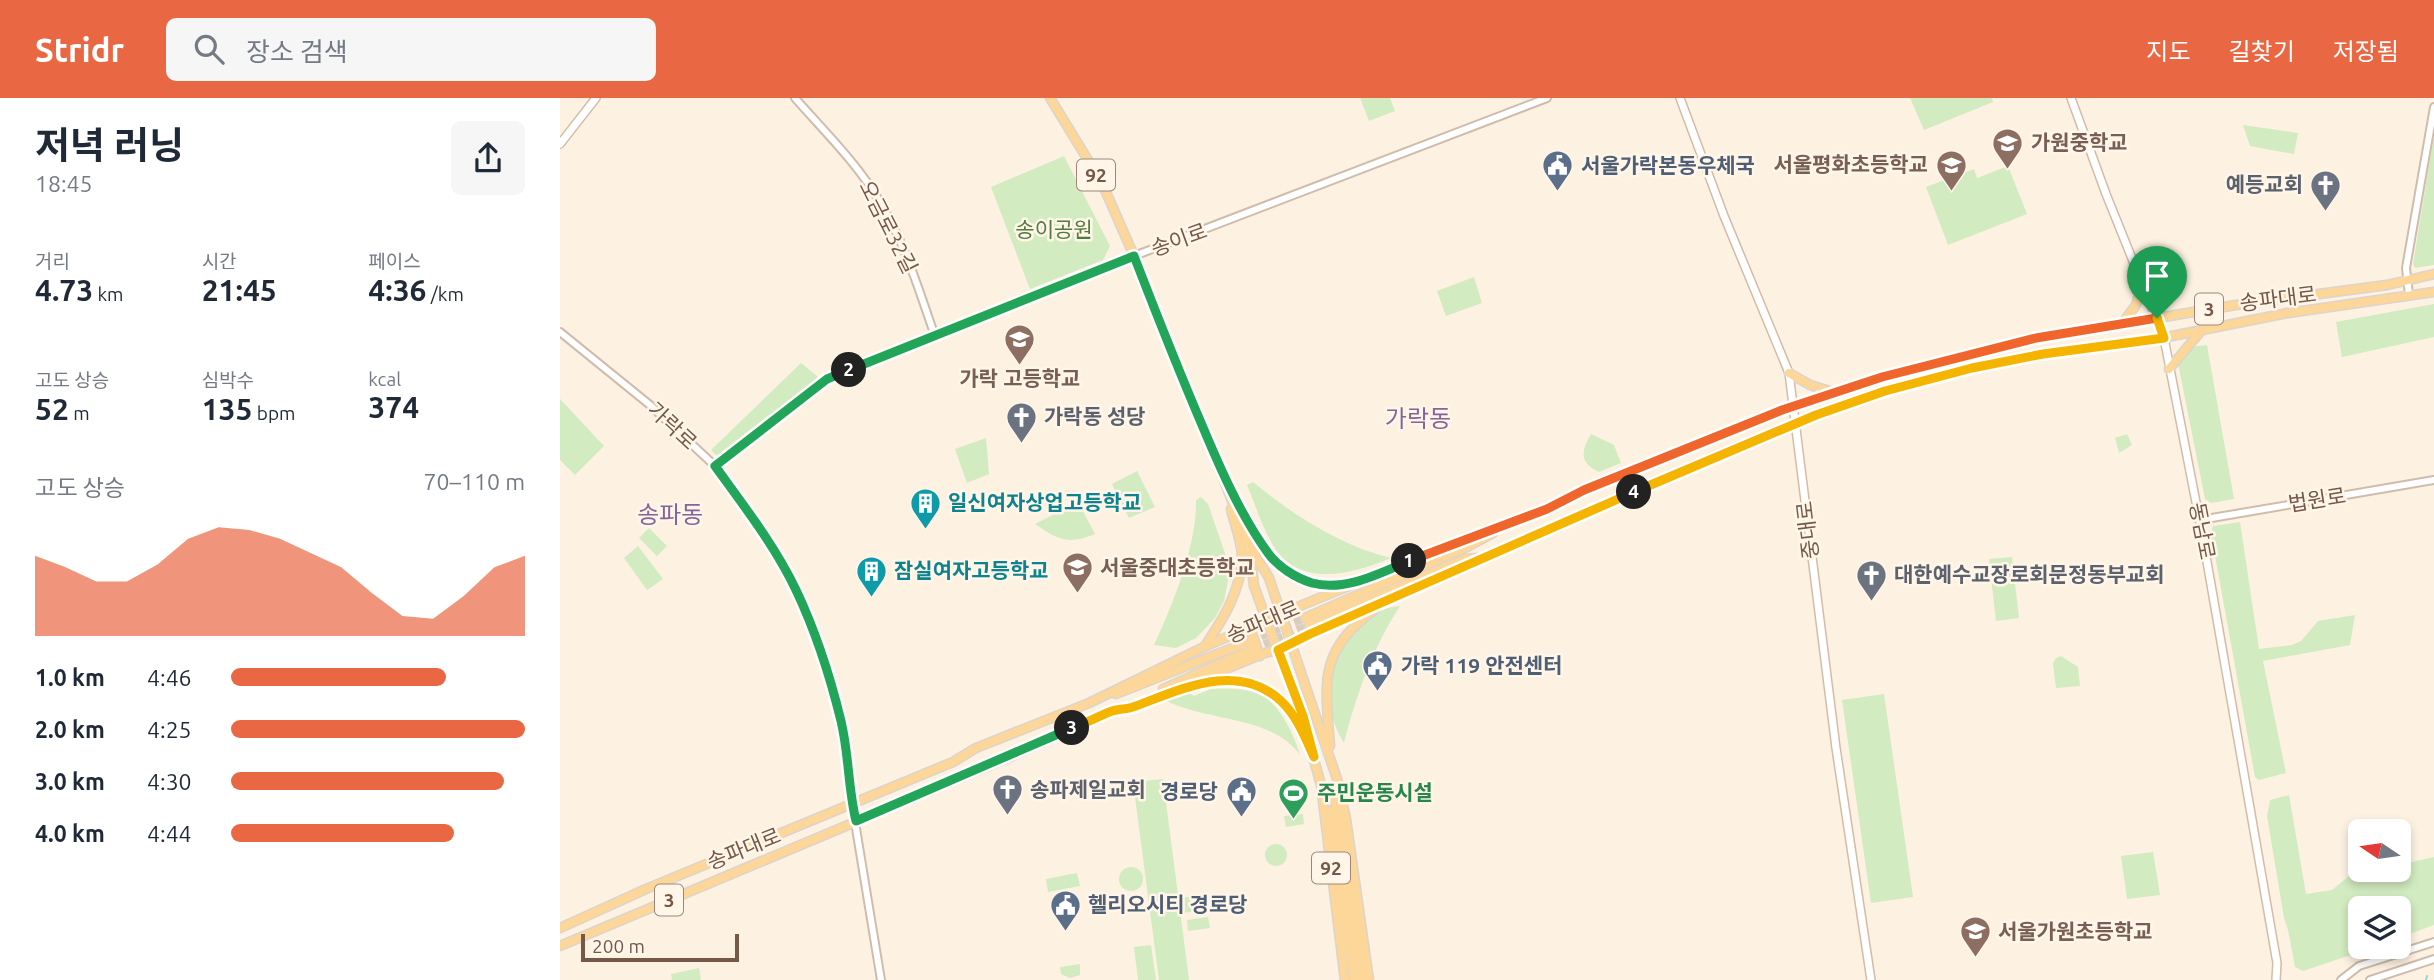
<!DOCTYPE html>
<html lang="ko">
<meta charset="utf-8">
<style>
:root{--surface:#fff;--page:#f6f6f7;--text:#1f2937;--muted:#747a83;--accent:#ea6744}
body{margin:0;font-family:Ubuntu,"Noto Sans KR",sans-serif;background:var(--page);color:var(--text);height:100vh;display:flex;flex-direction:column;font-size:26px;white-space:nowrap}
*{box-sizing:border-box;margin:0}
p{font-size:23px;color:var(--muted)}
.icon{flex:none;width:38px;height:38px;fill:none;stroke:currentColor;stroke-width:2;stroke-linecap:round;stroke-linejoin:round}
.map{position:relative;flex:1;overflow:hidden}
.sheet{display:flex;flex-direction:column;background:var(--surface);width:560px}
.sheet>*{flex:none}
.needle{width:46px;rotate:283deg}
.buttons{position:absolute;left:1788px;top:721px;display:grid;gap:14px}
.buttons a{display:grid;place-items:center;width:63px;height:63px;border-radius:10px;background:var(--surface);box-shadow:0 4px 10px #0003;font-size:35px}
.scale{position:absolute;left:21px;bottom:18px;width:158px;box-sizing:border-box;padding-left:7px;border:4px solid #755848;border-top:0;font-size:19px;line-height:24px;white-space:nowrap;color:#755848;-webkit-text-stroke:5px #fff6e9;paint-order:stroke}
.pin{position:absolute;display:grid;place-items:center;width:60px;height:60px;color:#fff;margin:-72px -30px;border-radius:50% 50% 50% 0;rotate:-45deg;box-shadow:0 0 7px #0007}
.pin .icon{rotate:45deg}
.km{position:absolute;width:35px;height:35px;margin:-18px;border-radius:50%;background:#222;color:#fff;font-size:19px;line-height:35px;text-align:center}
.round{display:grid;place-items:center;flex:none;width:74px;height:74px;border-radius:10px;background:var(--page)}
.overview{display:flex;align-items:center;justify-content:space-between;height:119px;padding:0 35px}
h1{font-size:38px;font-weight:700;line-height:52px}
.figures{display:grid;grid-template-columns:repeat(3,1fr);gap:10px;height:119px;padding:7px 35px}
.figures div{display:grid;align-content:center}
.figures b{font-size:30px;font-weight:700}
.figures small{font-size:19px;font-weight:400}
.figures p{font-size:19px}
.chart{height:196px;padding:14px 35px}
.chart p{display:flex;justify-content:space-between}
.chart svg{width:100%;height:126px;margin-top:7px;fill:var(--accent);opacity:.7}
ul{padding:0 35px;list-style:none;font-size:23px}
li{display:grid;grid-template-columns:112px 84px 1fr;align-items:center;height:52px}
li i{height:18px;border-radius:9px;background:var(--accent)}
header{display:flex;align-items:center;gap:42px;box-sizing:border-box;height:98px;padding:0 35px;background:var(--accent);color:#fff}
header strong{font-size:33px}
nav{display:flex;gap:38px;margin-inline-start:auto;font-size:24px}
.search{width:490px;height:63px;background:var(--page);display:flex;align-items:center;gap:18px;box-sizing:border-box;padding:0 24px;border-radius:10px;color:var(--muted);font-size:26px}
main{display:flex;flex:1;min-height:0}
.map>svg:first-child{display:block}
.green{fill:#d2ebc0}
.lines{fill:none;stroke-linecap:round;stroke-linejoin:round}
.stream{stroke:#9cd0d9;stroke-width:2}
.primary-tunnel{stroke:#dbccbc;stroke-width:8;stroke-dasharray:8 4;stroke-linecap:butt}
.tertiary-casing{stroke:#d0bcac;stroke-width:10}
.secondary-casing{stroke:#d3bba8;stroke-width:10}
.primary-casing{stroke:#dbd4cf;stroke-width:11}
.tertiary{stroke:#fff;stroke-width:6}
.secondary{stroke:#fff;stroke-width:7}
.primary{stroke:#fdd799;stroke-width:8}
.split-1-casing{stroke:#fff;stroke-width:14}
.split-2-casing{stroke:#fff;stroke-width:14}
.split-3-casing{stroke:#fff;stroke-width:14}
.split-4-casing{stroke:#fff;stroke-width:14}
.split-5-casing{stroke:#fff;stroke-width:14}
.split-1{stroke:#f0652b;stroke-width:9}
.split-2{stroke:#22a559;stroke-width:9}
.split-3{stroke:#22a559;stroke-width:9}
.split-4{stroke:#f5b400;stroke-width:9}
.split-5{stroke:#f5b400;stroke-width:9}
.labels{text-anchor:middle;stroke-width:5;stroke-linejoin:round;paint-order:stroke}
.shield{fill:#fff6e9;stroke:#9e8778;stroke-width:2}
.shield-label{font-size:19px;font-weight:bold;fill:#755848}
.education-label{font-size:21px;font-weight:bold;fill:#785e54;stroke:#fff6e9;text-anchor:start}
.service-label{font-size:21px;font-weight:bold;fill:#4e5e75;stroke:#fff6e9;text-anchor:start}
.worship-label{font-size:21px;font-weight:bold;fill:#5b616d;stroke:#fff6e9;text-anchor:start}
.street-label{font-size:21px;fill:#755848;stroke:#fff6e9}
.park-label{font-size:21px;fill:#527b40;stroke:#fff6e9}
.culture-label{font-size:21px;font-weight:bold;fill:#0d838f;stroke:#fff6e9;text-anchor:start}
.leisure-label{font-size:21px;font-weight:bold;fill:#27864d;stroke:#fff6e9;text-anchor:start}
.quarter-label{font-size:24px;fill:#866399;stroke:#fff6e9}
</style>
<header>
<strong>Stridr</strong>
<div class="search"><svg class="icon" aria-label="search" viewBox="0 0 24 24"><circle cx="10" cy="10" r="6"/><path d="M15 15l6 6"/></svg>장소 검색</div>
<nav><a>지도</a><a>길찾기</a><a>저장됨</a></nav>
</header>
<main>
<section class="sheet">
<div class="overview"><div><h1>저녁 러닝</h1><p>18:45</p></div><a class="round"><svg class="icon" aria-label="share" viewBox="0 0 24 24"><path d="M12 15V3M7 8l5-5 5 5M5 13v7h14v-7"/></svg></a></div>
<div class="figures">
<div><p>거리</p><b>4.73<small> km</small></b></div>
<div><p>시간</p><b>21:45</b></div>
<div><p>페이스</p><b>4:36<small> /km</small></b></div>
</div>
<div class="figures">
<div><p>고도 상승</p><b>52<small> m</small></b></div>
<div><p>심박수</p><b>135<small> bpm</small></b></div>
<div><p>kcal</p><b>374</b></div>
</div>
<div class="chart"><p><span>고도 상승</span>70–110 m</p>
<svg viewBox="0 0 160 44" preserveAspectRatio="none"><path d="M0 44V16L10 20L20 25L30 25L40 19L50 10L60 6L70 7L80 10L90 15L100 20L110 29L120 37L130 38L140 30L150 20L160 16V44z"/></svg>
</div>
<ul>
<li><b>1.0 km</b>4:46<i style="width:73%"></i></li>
<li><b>2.0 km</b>4:25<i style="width:100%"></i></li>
<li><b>3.0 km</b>4:30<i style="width:93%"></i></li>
<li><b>4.0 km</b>4:44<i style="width:76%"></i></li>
</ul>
</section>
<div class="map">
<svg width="1874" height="882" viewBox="0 0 1874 882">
<rect width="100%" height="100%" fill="#fdf2e2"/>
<g class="green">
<polygon points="800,0 830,0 835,13 809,23"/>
<polygon points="1350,0 1432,0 1433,4 1364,32"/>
<polygon points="1683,27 1738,35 1734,56 1690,48"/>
<polygon points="1874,37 1874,167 1855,170 1853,166"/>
<polygon points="504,58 550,148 543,162 470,191 431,89"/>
<polygon points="1448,68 1467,116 1388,147 1366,89 1414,71 1417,80"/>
<polygon points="914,179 922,205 886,218 877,193"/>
<polygon points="1874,206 1874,239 1782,259 1776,224"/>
<polygon points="1647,247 1674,401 1651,405 1645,401 1617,260 1622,250"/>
<polygon points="241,265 262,282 160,361 151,352"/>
<polygon points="0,301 44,348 15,377 0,362"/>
<path d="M 1031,336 L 1054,347 L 1061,365 L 1039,374 C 1019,365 1021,353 1031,336 Z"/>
<polygon points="1567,336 1572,347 1559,355 1555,340"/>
<polygon points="426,340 429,376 407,385 395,351"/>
<polygon points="577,373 595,409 569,420 552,386"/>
<path d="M 693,384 C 733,417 781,448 831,460 C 793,476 739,491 713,447 C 702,429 695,406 687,387 Z"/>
<path d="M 641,399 L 648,406 L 667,461 L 669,478 L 664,503 L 655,520 L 636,540 L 616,550 L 594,547 C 613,506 637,447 636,402 Z"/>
<path d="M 518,404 L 535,436 C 508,447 498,442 475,426 Z"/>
<polygon points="1680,424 1699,551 1732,547 1741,543 1758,523 1795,517 1790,547 1703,563 1726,675 1699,682 1695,679 1651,435 1653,428"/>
<polygon points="89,430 107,448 97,458 79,440"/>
<polygon points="78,448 103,481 87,492 64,460"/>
<polygon points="1452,459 1459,520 1436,523 1429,461"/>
<path d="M 840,508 C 813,549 796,598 784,645 C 759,605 766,556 801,526 C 814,516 823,509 840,508 Z"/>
<polygon points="1501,558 1518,569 1520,588 1496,590 1493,566 1496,560"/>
<path d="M 651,591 C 667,591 691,589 706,600 C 722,611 735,639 740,657 C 712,617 646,624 605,602 L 630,595 L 634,598 Z"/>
<polygon points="1324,596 1353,799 1311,805 1282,602"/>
<polygon points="603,681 629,882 599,882 573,684"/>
<polygon points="1729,697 1746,796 1772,792 1789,778 1819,772 1839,772 1839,767 1874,759 1874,827 1839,840 1839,810 1801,810 1801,849 1815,849 1743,873 1735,869 1728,832 1724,820 1707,718 1710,702"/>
<polygon points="743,716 744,726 726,729 724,718"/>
<circle cx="716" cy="757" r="11"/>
<polygon points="1593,754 1600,797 1567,801 1561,758"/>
<circle cx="571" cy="781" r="12"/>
<polygon points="517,775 520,788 488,794 486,781"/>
<polygon points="646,797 648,812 622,815 620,800"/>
<polygon points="648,819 650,830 628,833 627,822"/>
<polygon points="591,847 596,882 578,882 574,849"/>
<polygon points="520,866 520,877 510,880 501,876 500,869"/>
<polygon points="139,870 141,882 112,882 111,876"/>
</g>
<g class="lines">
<polyline class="stream" points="1866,882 1867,878"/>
<g class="primary-tunnel">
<polyline points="690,543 745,520"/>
<polyline points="693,551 749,527"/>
</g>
<defs>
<g id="tertiary">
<path d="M 235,0 C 264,33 297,65 320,104 C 345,145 359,193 375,238"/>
<polyline points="1849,197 1846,170 1874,9"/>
<polyline points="0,234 90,307 155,368 199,429 236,491 260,547 281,625 287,654 292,706 321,882"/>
<polyline points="155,368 267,281 574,158 987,0"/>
<polyline points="1640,422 1874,382"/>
<polyline points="1781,882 1799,868 1874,844"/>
<polyline points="1810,882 1874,861"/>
</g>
<g id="secondary">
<polyline points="1120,0 1164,118 1229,275 1276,650 1311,882"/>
<polyline points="1511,0 1546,96 1604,240 1642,435 1717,865 1716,882"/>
<polyline points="0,46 36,0"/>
</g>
<g id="primary">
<polyline points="490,0 542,85 574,158 613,259 652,351 690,449 709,480 777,681 786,721 809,882"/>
<polyline points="1561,227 1576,207 1582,188"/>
<polyline points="1609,271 1641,233"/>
<polyline points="1229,275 1250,287 1276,295"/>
<path d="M 675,398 C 702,445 724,499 790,484"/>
<polyline points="690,452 694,488 742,619 761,687 785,882"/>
<polyline points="745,520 909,448 933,435"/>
<polyline points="749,527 904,461 918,460"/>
<polyline points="690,530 700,558"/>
<path d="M 645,548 C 663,521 681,493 682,459 C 682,444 674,425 671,411"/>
<path d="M 644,584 C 691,576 724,595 744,637"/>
<polyline points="603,591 693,551"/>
<polyline points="556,596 690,543"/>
<polyline points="555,612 569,611 705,555 718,552 750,536 1162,355 1256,317 1325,293 1412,270 1483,256 1582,244 1728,215 1874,194"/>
<path d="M 770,648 C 765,582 758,554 815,511"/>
<polyline points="776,691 775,702 802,882"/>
<polyline points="770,713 794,882"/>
<polyline points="0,830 86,791 393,664 416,650 529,605 644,549 720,516 910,439 987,411 1024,392 1222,312 1322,279 1476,240 1676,207 1827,187 1874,176"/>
<polyline points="0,848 450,659 559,610"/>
</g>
</defs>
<use href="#tertiary" class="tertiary-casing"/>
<use href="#secondary" class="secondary-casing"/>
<use href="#primary" class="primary-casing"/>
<use href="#tertiary" class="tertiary"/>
<use href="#secondary" class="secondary"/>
<use href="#primary" class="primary"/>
</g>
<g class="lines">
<defs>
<polyline id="split-1" points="849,463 987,411 1024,392 1222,312 1322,279 1476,240 1597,220"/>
<path id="split-2" d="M 289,272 L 574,158 C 596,215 618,271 642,327 C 660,370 681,418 708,455 C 718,469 736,480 752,485 C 785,494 820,475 849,463"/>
<path id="split-3" d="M 289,272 L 267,281 L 155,368 C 184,408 215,448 236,492 C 256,534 270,578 281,623 C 289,656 288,690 296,723 L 512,630"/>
<path id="split-4" d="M 512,630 C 526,625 539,618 552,613 C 559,611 567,611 573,609 C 620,592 677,562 721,603 C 737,618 745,639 754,659 L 743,618 L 718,552 L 750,536 L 1074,394"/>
<polyline id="split-5" points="1074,394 1256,317 1325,293 1412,270 1483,256 1604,240 1597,220"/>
</defs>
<use href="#split-1" class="split-1-casing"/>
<use href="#split-2" class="split-2-casing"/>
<use href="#split-3" class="split-3-casing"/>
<use href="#split-4" class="split-4-casing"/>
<use href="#split-5" class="split-5-casing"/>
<use href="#split-1" class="split-1"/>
<use href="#split-2" class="split-2"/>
<use href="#split-3" class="split-3"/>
<use href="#split-4" class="split-4"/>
<use href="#split-5" class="split-5"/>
</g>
<defs>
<symbol id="school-pin" viewBox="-11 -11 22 30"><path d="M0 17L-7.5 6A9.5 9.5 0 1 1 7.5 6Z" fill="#8d6e63" stroke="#fff6e9"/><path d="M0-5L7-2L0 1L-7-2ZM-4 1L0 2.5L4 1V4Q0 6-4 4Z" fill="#fff"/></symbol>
<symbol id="civic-pin" viewBox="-11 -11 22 30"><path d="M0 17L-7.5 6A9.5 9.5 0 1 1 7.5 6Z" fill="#5c6f8a" stroke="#fff6e9"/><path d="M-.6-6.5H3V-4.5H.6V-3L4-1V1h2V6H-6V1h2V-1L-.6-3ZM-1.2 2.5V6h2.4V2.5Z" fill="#fff"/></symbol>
<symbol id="church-pin" viewBox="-11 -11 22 30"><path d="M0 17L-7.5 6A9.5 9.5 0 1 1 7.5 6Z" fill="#6b7280" stroke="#fff6e9"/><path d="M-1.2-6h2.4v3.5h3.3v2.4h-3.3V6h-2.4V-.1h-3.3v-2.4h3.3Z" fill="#fff"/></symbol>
<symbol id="building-pin" viewBox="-11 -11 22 30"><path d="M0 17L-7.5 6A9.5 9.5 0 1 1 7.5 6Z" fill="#0f9aa8" stroke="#fff6e9"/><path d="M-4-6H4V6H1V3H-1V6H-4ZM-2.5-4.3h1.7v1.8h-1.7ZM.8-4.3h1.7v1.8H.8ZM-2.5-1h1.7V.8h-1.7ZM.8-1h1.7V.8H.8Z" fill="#fff"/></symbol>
<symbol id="stadium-pin" viewBox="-11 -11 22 30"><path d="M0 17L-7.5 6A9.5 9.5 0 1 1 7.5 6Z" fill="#2e9e5b" stroke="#fff6e9"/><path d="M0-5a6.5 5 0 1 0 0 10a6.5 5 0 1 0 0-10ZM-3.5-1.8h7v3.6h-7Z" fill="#fff"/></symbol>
</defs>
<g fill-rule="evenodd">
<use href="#school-pin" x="1430" y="28" width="35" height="47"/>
<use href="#school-pin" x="1374" y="50" width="35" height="47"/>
<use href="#civic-pin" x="980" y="50" width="35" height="47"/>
<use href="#church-pin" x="1748" y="70" width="35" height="47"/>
<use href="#school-pin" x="442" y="224" width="35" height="47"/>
<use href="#church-pin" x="444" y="302" width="35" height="47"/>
<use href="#building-pin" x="348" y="388" width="35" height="47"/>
<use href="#school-pin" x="500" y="452" width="35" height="47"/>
<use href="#building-pin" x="294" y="456" width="35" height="47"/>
<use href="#church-pin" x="1294" y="460" width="35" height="47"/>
<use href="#civic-pin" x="800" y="550" width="35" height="47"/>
<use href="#church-pin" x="430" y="674" width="35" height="47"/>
<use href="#civic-pin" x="664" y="676" width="35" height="47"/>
<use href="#stadium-pin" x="716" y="678" width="35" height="47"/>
<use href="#civic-pin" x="488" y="790" width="35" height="47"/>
<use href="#school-pin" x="1398" y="816" width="35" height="47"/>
</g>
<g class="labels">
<g class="shield">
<rect x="517" y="61.5" width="38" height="31" rx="5"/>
<rect x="1635" y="195.5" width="28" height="31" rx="5"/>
<rect x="752" y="754.5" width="38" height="31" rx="5"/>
<rect x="95" y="786.5" width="28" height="31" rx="5"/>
</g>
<g class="shield-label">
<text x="536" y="84">92</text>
<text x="1649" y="218">3</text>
<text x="771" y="777">92</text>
<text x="109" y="809">3</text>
</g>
<g class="education-label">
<text x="1471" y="52">가원중학교</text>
<text x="1368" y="74" text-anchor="end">서울평화초등학교</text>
<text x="460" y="288" text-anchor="middle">가락 고등학교</text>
<text x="540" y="477">서울중대초등학교</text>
<text x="1438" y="841">서울가원초등학교</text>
</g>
<g class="service-label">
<text x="1021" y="75">서울가락본동우체국</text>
<text x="841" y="575">가락 119 안전센터</text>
<text x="658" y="701" text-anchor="end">경로당</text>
<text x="528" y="814">헬리오시티 경로당</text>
</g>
<g class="worship-label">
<text x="1743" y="94" text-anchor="end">예등교회</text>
<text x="484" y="326">가락동 성당</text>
<text x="1334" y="484">대한예수교장로회문정동부교회</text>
<text x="470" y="699">송파제일교회</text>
</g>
<g class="street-label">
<text transform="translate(328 129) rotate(63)" y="7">오금로32길</text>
<text transform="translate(619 142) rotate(-20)" y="7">송이로</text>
<text transform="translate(1718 201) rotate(-7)" y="7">송파대로</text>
<text transform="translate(112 328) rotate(43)" y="7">가락로</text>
<text transform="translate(1757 402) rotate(-9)" y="7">법원로</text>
<text transform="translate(1248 432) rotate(-97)" y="7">중대로</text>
<text transform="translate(1642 433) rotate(79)" y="7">동남로</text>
<text transform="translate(703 524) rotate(-23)" y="7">송파대로</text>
<text transform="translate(184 751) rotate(-22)" y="7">송파대로</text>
</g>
<g class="park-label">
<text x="494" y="139">송이공원</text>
</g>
<g class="culture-label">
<text x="388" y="412">일신여자상업고등학교</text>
<text x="334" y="480">잠실여자고등학교</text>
</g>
<g class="leisure-label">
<text x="757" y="702">주민운동시설</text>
</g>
<g class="quarter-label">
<text x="858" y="329">가락동</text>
<text x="110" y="425">송파동</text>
</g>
</g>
</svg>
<div class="buttons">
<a><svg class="needle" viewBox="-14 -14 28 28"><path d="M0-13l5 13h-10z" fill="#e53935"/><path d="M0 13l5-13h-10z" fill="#747a83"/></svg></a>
<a><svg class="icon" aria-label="layers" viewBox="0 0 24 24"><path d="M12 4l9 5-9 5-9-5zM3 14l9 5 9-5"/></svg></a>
</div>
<div class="scale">200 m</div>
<div class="pin" style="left:1597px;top:220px;background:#1e9e55"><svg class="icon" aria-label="arrive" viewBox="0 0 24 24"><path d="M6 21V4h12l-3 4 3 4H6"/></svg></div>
<b class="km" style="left:849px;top:463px">1</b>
<b class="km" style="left:289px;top:272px">2</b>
<b class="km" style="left:512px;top:630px">3</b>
<b class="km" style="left:1074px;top:394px">4</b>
</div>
</main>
